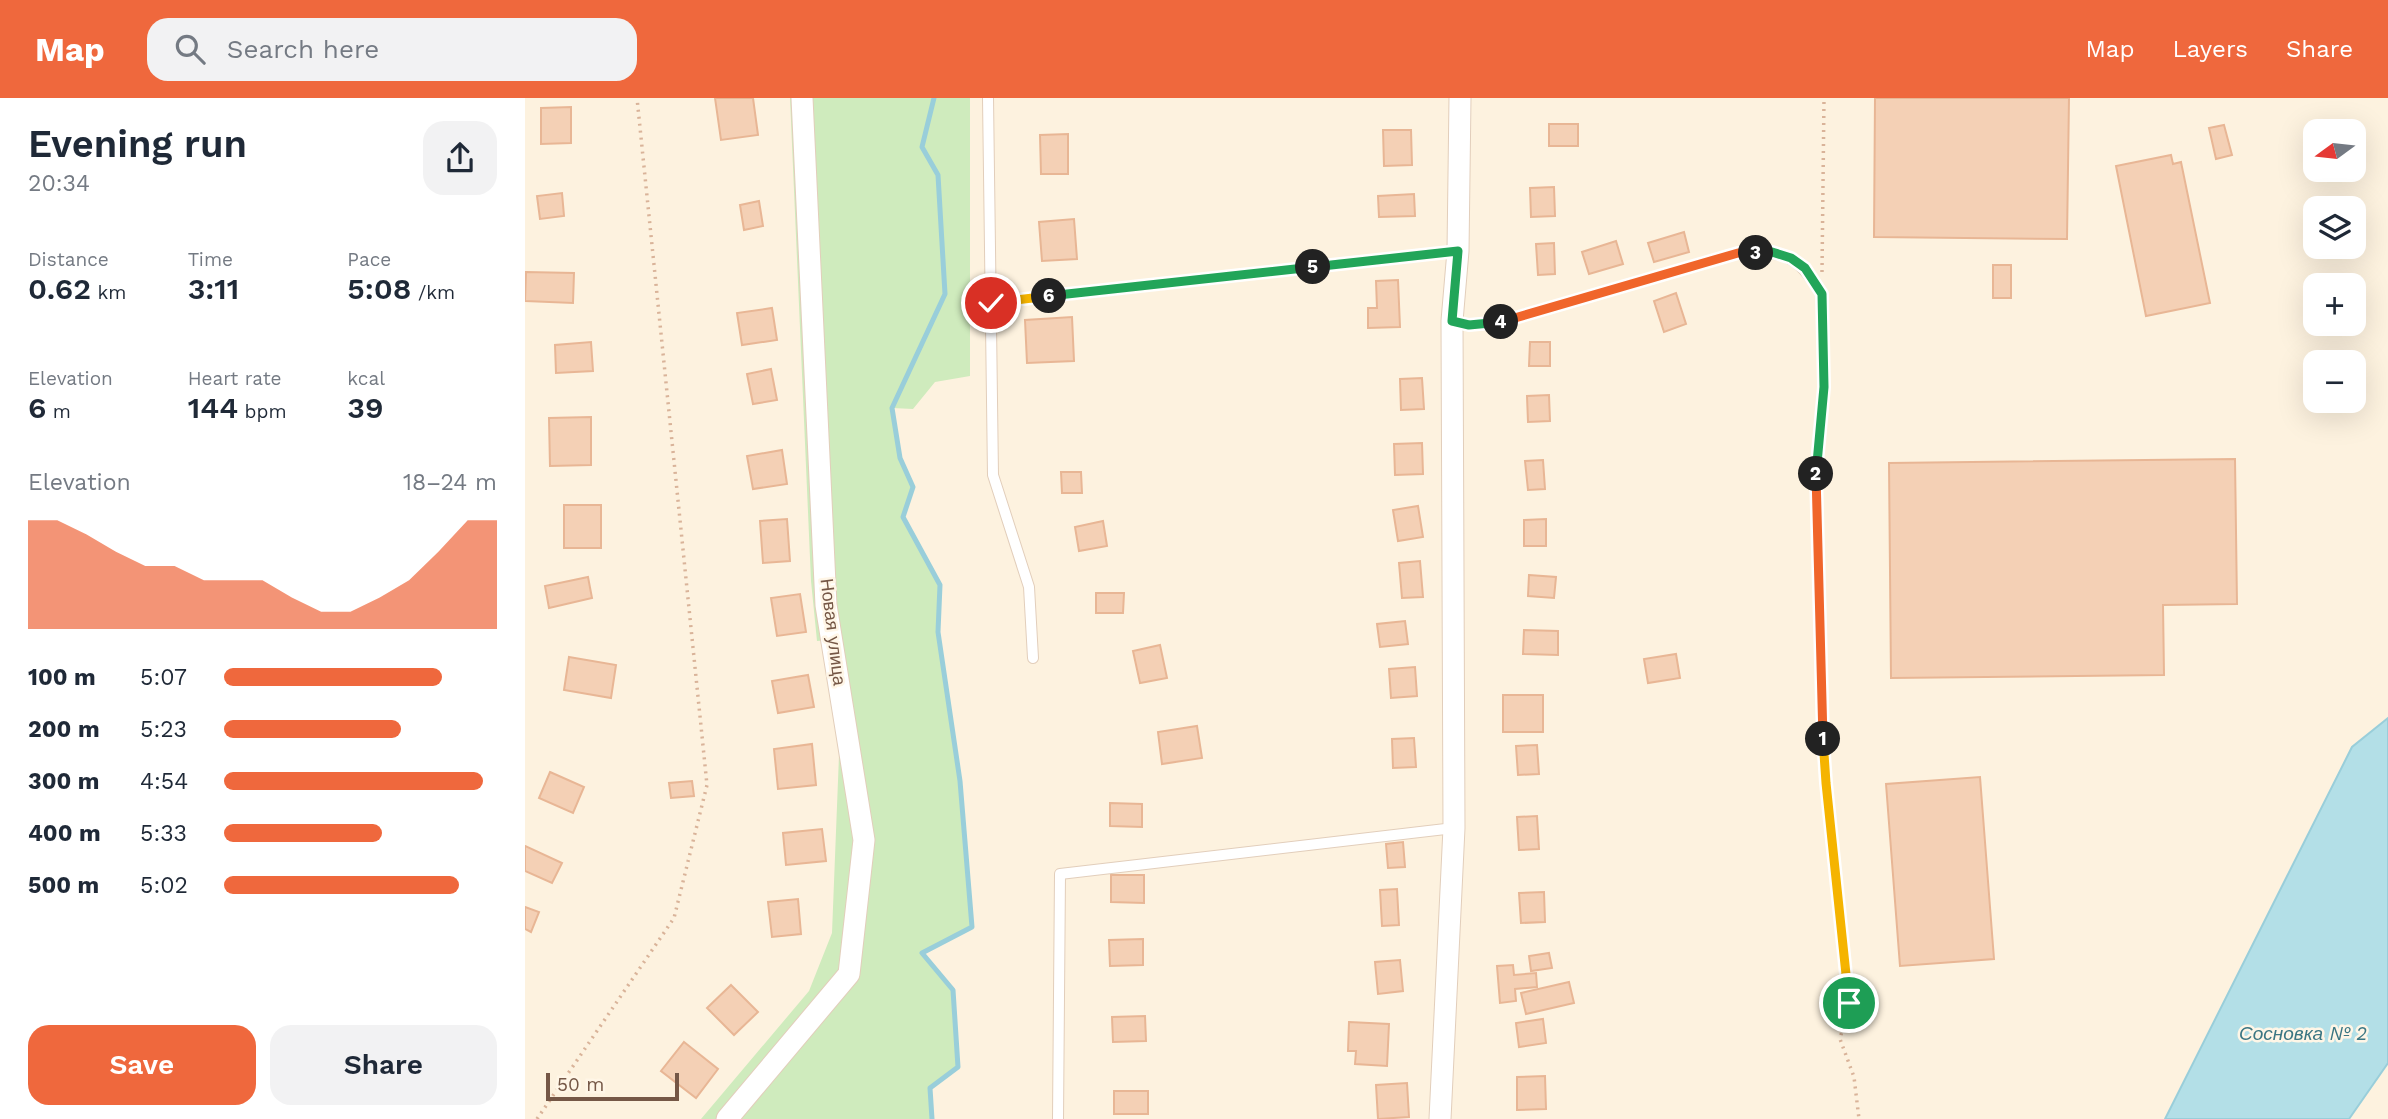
<!DOCTYPE html>
<meta charset="utf-8">
<style>
:root{--surface:#fff;--page:#f2f2f3;--text:#1f2937;--muted:#747a83;--accent:#ef683d}
body{margin:0;font-family:"Work Sans",sans-serif;background:var(--page);color:var(--text);height:100vh;display:flex;flex-direction:column;font-size:26px;white-space:nowrap}
*{box-sizing:border-box;margin:0}
p{font-size:23px;color:var(--muted)}
.icon{flex:none;width:38px;height:38px;fill:none;stroke:currentColor;stroke-width:2;stroke-linecap:round;stroke-linejoin:round}
.map{position:relative;flex:1;overflow:hidden}
.side{display:flex;flex-direction:column;background:var(--surface);width:525px}
.side>*{flex:none}
.needle{width:46px;rotate:255deg}
.buttons{position:absolute;left:1778px;top:21px;display:grid;gap:14px}
.buttons a{display:grid;place-items:center;width:63px;height:63px;border-radius:14px;background:var(--surface);box-shadow:0 7px 28px #0002;font-size:35px}
.scale{position:absolute;left:21px;bottom:18px;width:133px;box-sizing:border-box;padding-left:7px;border:4px solid #755746;border-top:0;font-size:19px;line-height:24px;white-space:nowrap;color:#755746;-webkit-text-stroke:5px #fff6e7;paint-order:stroke}
.pin{position:absolute;display:grid;place-items:center;width:60px;height:60px;color:#fff;margin:-30px;border:4px solid #fff;border-radius:50%;box-shadow:0 2px 7px #0007}
.km{position:absolute;width:35px;height:35px;margin:-18px;border-radius:50%;background:#222;color:#fff;font-size:19px;line-height:35px;text-align:center}
.round{display:grid;place-items:center;flex:none;width:74px;height:74px;border-radius:21px;background:var(--page)}
.head{display:flex;align-items:center;justify-content:space-between;height:119px;padding:0 28px}
h1{font-size:38px;font-weight:600;line-height:52px}
.stats{display:grid;grid-template-columns:repeat(3,1fr);gap:10px;height:119px;padding:7px 28px}
.stats div{display:grid;align-content:center}
.stats b{font-size:30px;font-weight:600}
.stats small{font-size:19px;font-weight:400}
.stats p{font-size:19px}
.chart{height:196px;padding:14px 28px}
.chart p{display:flex;justify-content:space-between}
.chart svg{width:100%;height:126px;margin-top:7px;fill:var(--accent);opacity:.7}
.cta{display:flex;gap:14px;margin-top:auto;padding:14px 28px}
.cta a{flex:1;height:80px;border-radius:21px;background:var(--accent);color:#fff;font-size:28px;font-weight:600;line-height:80px;text-align:center}
.cta a+a{background:var(--page);color:var(--text)}
ul{padding:0 28px;list-style:none;font-size:23px}
li{display:grid;grid-template-columns:112px 84px 1fr;align-items:center;height:52px}
li i{height:18px;border-radius:9px;background:var(--accent)}
header{display:flex;align-items:center;gap:42px;box-sizing:border-box;height:98px;padding:0 35px;background:var(--accent);color:#fff}
header strong{font-size:33px}
nav{display:flex;gap:38px;margin-inline-start:auto;font-size:24px}
.search{width:490px;height:63px;background:var(--page);display:flex;align-items:center;gap:18px;box-sizing:border-box;padding:0 24px;border-radius:21px;color:var(--muted);font-size:26px}
main{display:flex;flex:1;min-height:0}
.map>svg:first-child{display:block}
.green{fill:#cfebbd}
.water{fill:#b3dfe7;stroke:#99ceda;stroke-width:2}
.lines{fill:none;stroke-linecap:round;stroke-linejoin:round}
.stream{stroke:#99ceda;stroke-width:5}
.building{fill:#f4d0b5;stroke:#e8b695;stroke-width:2}
.lane-casing{stroke:#e2cebb;stroke-width:12}
.street-casing{stroke:#e2cebb;stroke-width:23}
.path{stroke:#d9b399;stroke-width:3.5;stroke-dasharray:2 5;stroke-linecap:butt}
.lane{stroke:#fff;stroke-width:10}
.street{stroke:#fff;stroke-width:21}
.split-1-casing{stroke:#fff;stroke-width:14}
.split-2-casing{stroke:#fff;stroke-width:14}
.split-3-casing{stroke:#fff;stroke-width:14}
.split-4-casing{stroke:#fff;stroke-width:14}
.split-5-casing{stroke:#fff;stroke-width:14}
.split-6-casing{stroke:#fff;stroke-width:14}
.split-7-casing{stroke:#fff;stroke-width:14}
.split-1{stroke:#f5b400;stroke-width:9}
.split-2{stroke:#f0652b;stroke-width:9}
.split-3{stroke:#22a559;stroke-width:9}
.split-4{stroke:#f0652b;stroke-width:9}
.split-5{stroke:#22a559;stroke-width:9}
.split-6{stroke:#22a559;stroke-width:9}
.split-7{stroke:#f5b400;stroke-width:9}
.labels{text-anchor:middle;stroke-width:5;stroke-linejoin:round;paint-order:stroke}
.street-label{font-size:18px;fill:#755746;stroke:#fff6e7}
.water-label{font-size:19px;font-style:italic;fill:#3b7683;stroke:#fff6e7}
</style>
<header>
<strong>Map</strong>
<div class="search"><svg class="icon" aria-label="search" viewBox="0 0 24 24"><circle cx="10" cy="10" r="6"/><path d="M15 15l6 6"/></svg>Search here</div>
<nav><a>Map</a><a>Layers</a><a>Share</a></nav>
</header>
<main>
<section class="side">
<div class="head"><div><h1>Evening run</h1><p>20:34</p></div><a class="round"><svg class="icon" aria-label="share" viewBox="0 0 24 24"><path d="M12 15V3M7 8l5-5 5 5M5 13v7h14v-7"/></svg></a></div>
<div class="stats">
<div><p>Distance</p><b>0.62<small> km</small></b></div>
<div><p>Time</p><b>3:11</b></div>
<div><p>Pace</p><b>5:08<small> /km</small></b></div>
</div>
<div class="stats">
<div><p>Elevation</p><b>6<small> m</small></b></div>
<div><p>Heart rate</p><b>144<small> bpm</small></b></div>
<div><p>kcal</p><b>39</b></div>
</div>
<div class="chart"><p><span>Elevation</span>18–24 m</p>
<svg viewBox="0 0 160 44" preserveAspectRatio="none"><path d="M0 44V6L10 6L20 11L30 17L40 22L50 22L60 27L70 27L80 27L90 33L100 38L110 38L120 33L130 27L140 17L150 6L160 6V44z"/></svg>
</div>
<ul>
<li><b>100 m</b>5:07<i style="width:80%"></i></li>
<li><b>200 m</b>5:23<i style="width:65%"></i></li>
<li><b>300 m</b>4:54<i style="width:95%"></i></li>
<li><b>400 m</b>5:33<i style="width:58%"></i></li>
<li><b>500 m</b>5:02<i style="width:86%"></i></li>
</ul>
<div class="cta"><a>Save</a><a>Share</a></div>
</section>
<div class="map">
<svg width="1863" height="1021" viewBox="0 0 1863 1021">
<rect width="100%" height="100%" fill="#fdf2df"/>
<polygon class="green" points="265,0 445,0 445,278 410,284 388,311 367,310 375,360 388,389 378,419 415,487 413,534 435,683 447,829 397,855 428,892 433,969 405,990 407,1021 176,1021 284,893 307,835 315,632 306,542 292,543 286,483"/>
<polygon class="water" points="1863,620 1863,965 1824,1021 1640,1021 1827,649"/>
<g class="lines">
<polyline class="stream" points="407,1021 405,990 433,969 428,892 397,855 447,829 435,683 413,534 415,487 378,419 388,389 375,360 367,310 420,196 413,77 397,49 409,0"/>
</g>
<g class="building">
<polygon points="190,0 228,0 233,37 196,42"/>
<polygon points="1350,0 1544,0 1542,141 1349,139"/>
<polygon points="46,9 46,45 16,46 16,10"/>
<rect x="1024" y="26" width="29" height="22"/>
<polygon points="1699,27 1707,57 1691,61 1684,30"/>
<polygon points="858,32 886,32 887,67 859,68"/>
<polygon points="543,36 543,76 516,76 515,37"/>
<polygon points="1646,57 1648,66 1656,64 1685,205 1621,218 1591,68"/>
<polygon points="1029,89 1030,118 1006,119 1005,90"/>
<polygon points="37,95 39,118 15,121 12,98"/>
<polygon points="889,96 890,118 854,119 853,98"/>
<polygon points="234,103 238,128 219,132 215,107"/>
<polygon points="549,121 552,161 517,163 514,124"/>
<polygon points="1159,134 1164,154 1129,164 1123,145"/>
<polygon points="1091,143 1098,166 1064,176 1057,154"/>
<polygon points="1029,145 1030,176 1013,177 1011,146"/>
<rect x="1468" y="167" width="18" height="33"/>
<polygon points="1,174 49,175 48,205 0,203"/>
<polygon points="873,182 875,229 843,230 843,210 852,210 851,183"/>
<polygon points="1151,195 1161,226 1139,234 1129,203"/>
<polygon points="247,210 252,242 217,247 212,215"/>
<polygon points="547,219 549,263 502,265 500,222"/>
<polygon points="66,244 68,273 31,275 30,247"/>
<polygon points="1005,244 1025,244 1025,268 1004,268"/>
<polygon points="246,271 252,302 228,306 222,276"/>
<polygon points="897,280 899,311 876,312 875,281"/>
<polygon points="1024,297 1025,323 1003,324 1002,298"/>
<polygon points="66,319 66,367 25,368 24,320"/>
<polygon points="897,345 898,376 870,377 869,346"/>
<polygon points="257,352 262,386 228,391 222,358"/>
<polygon points="1710,361 1712,506 1638,507 1639,577 1366,580 1364,365"/>
<polygon points="1018,362 1020,391 1003,392 1000,363"/>
<polygon points="536,374 556,374 557,395 537,395"/>
<rect x="39" y="407" width="37" height="43"/>
<polygon points="893,408 898,439 873,443 868,412"/>
<polygon points="262,421 265,463 238,465 235,423"/>
<polygon points="1021,421 1021,448 999,448 999,422"/>
<polygon points="578,423 582,448 554,453 550,429"/>
<polygon points="895,463 898,499 877,500 874,465"/>
<polygon points="1004,477 1031,479 1029,500 1003,498"/>
<polygon points="63,479 67,500 24,510 20,488"/>
<polygon points="571,495 599,495 598,515 571,515"/>
<polygon points="275,496 281,534 252,538 246,500"/>
<polygon points="880,523 883,546 855,549 852,526"/>
<polygon points="999,532 1033,533 1033,557 998,556"/>
<polygon points="635,547 642,580 615,585 608,553"/>
<polygon points="1151,556 1155,580 1123,585 1119,561"/>
<polygon points="44,559 91,567 86,600 39,592"/>
<polygon points="890,569 892,598 866,600 864,571"/>
<polygon points="283,577 289,609 253,615 247,583"/>
<rect x="978" y="597" width="40" height="37"/>
<polygon points="672,628 677,660 637,666 633,634"/>
<polygon points="889,640 891,669 868,670 867,641"/>
<polygon points="287,646 291,687 253,691 249,651"/>
<polygon points="1012,647 1014,676 993,677 991,648"/>
<polygon points="25,674 59,689 48,715 14,700"/>
<polygon points="1455,679 1469,861 1375,868 1361,686"/>
<polygon points="167,683 169,698 146,700 144,685"/>
<polygon points="585,705 617,706 617,729 585,728"/>
<polygon points="1012,718 1014,751 994,752 992,719"/>
<polygon points="297,731 301,763 261,767 258,735"/>
<polygon points="878,744 880,769 863,770 861,746"/>
<polygon points="0,748 37,765 27,785 0,773"/>
<polygon points="586,777 619,777 619,805 586,804"/>
<polygon points="872,791 874,827 857,828 855,792"/>
<polygon points="1019,794 1020,824 996,825 994,795"/>
<polygon points="273,801 276,836 247,839 243,804"/>
<polygon points="0,809 14,814 6,834 0,831"/>
<polygon points="618,841 618,867 585,868 584,842"/>
<polygon points="1024,855 1027,870 1006,873 1004,858"/>
<polygon points="875,862 878,893 853,896 850,864"/>
<polygon points="988,867 989,877 1011,875 1012,889 990,891 991,903 975,905 972,868"/>
<polygon points="1044,884 1049,905 1001,916 996,895"/>
<polygon points="206,887 233,914 209,937 182,910"/>
<polygon points="620,918 621,943 588,944 587,919"/>
<polygon points="1018,921 1021,945 994,949 991,925"/>
<polygon points="824,924 864,926 862,968 830,966 831,953 823,953"/>
<polygon points="159,944 193,971 171,1000 136,973"/>
<polygon points="1020,978 1021,1011 992,1012 992,979"/>
<polygon points="882,985 884,1019 853,1021 851,987"/>
<rect x="589" y="993" width="34" height="23"/>
</g>
<g class="lines">
<defs>
<g id="lane">
<polyline points="463,0 468,377 504,489 508,560"/>
<polyline points="465,205 933,153"/>
<path d="M 927,223 L 944,227 L 971,225 L 1213,155 C 1261,154 1270,155 1297,196"/>
<polyline points="533,1021 535,776 929,730"/>
</g>
<g id="street">
<polyline points="202,1021 324,876 339,742 301,507 277,0"/>
<polyline points="915,1021 929,730 927,223 933,153 935,0"/>
</g>
</defs>
<use href="#lane" class="lane-casing"/>
<use href="#street" class="street-casing"/>
<g class="path">
<polyline points="1297,174 1299,0"/>
<polyline points="1297,210 1299,289 1291,368 1295,571 1301,685 1324,905 1315,941 1329,979 1334,1021"/>
<polyline points="12,1021 149,820 182,687 112,0"/>
</g>
<use href="#lane" class="lane"/>
<use href="#street" class="street"/>
</g>
<g class="lines">
<defs>
<polyline id="split-1" points="1298,641 1301,685 1324,905"/>
<polyline id="split-2" points="1291,376 1298,641"/>
<polyline id="split-3" points="1231,155 1247,154 1266,160 1280,170 1297,196 1299,289 1291,376"/>
<polyline id="split-4" points="976,224 1213,155 1231,155"/>
<polyline id="split-5" points="788,169 933,153 927,223 944,227 976,224"/>
<polyline id="split-6" points="524,198 788,169"/>
<polyline id="split-7" points="466,205 524,198"/>
</defs>
<use href="#split-1" class="split-1-casing"/>
<use href="#split-2" class="split-2-casing"/>
<use href="#split-3" class="split-3-casing"/>
<use href="#split-4" class="split-4-casing"/>
<use href="#split-5" class="split-5-casing"/>
<use href="#split-6" class="split-6-casing"/>
<use href="#split-7" class="split-7-casing"/>
<use href="#split-1" class="split-1"/>
<use href="#split-2" class="split-2"/>
<use href="#split-3" class="split-3"/>
<use href="#split-4" class="split-4"/>
<use href="#split-5" class="split-5"/>
<use href="#split-6" class="split-6"/>
<use href="#split-7" class="split-7"/>
</g>
<g class="labels">
<g class="street-label">
<text transform="translate(308 534) rotate(83)" y="6">Новая улица</text>
</g>
<g class="water-label">
<text x="1778" y="942">Сосновка № 2</text>
</g>
</g>
</svg>
<div class="buttons">
<a><svg class="needle" viewBox="-14 -14 28 28"><path d="M0-13l5 13h-10z" fill="#e53935"/><path d="M0 13l5-13h-10z" fill="#747a83"/></svg></a>
<a><svg class="icon" aria-label="layers" viewBox="0 0 24 24"><path d="M12 4l9 5-9 5-9-5zM3 14l9 5 9-5"/></svg></a>
<a>+</a>
<a>−</a>
</div>
<div class="scale">50 m</div>
<div class="pin" style="left:1324px;top:905px;background:#1e9e55"><svg class="icon" aria-label="arrive" viewBox="0 0 24 24"><path d="M6 21V4h12l-3 4 3 4H6"/></svg></div>
<div class="pin" style="left:466px;top:205px;background:#d93025"><svg class="icon" aria-label="check" viewBox="0 0 24 24"><path d="M5 12l5 5 9-10"/></svg></div>
<b class="km" style="left:1298px;top:641px">1</b>
<b class="km" style="left:1291px;top:376px">2</b>
<b class="km" style="left:1231px;top:155px">3</b>
<b class="km" style="left:976px;top:224px">4</b>
<b class="km" style="left:788px;top:169px">5</b>
<b class="km" style="left:524px;top:198px">6</b>
</div>
</main>
